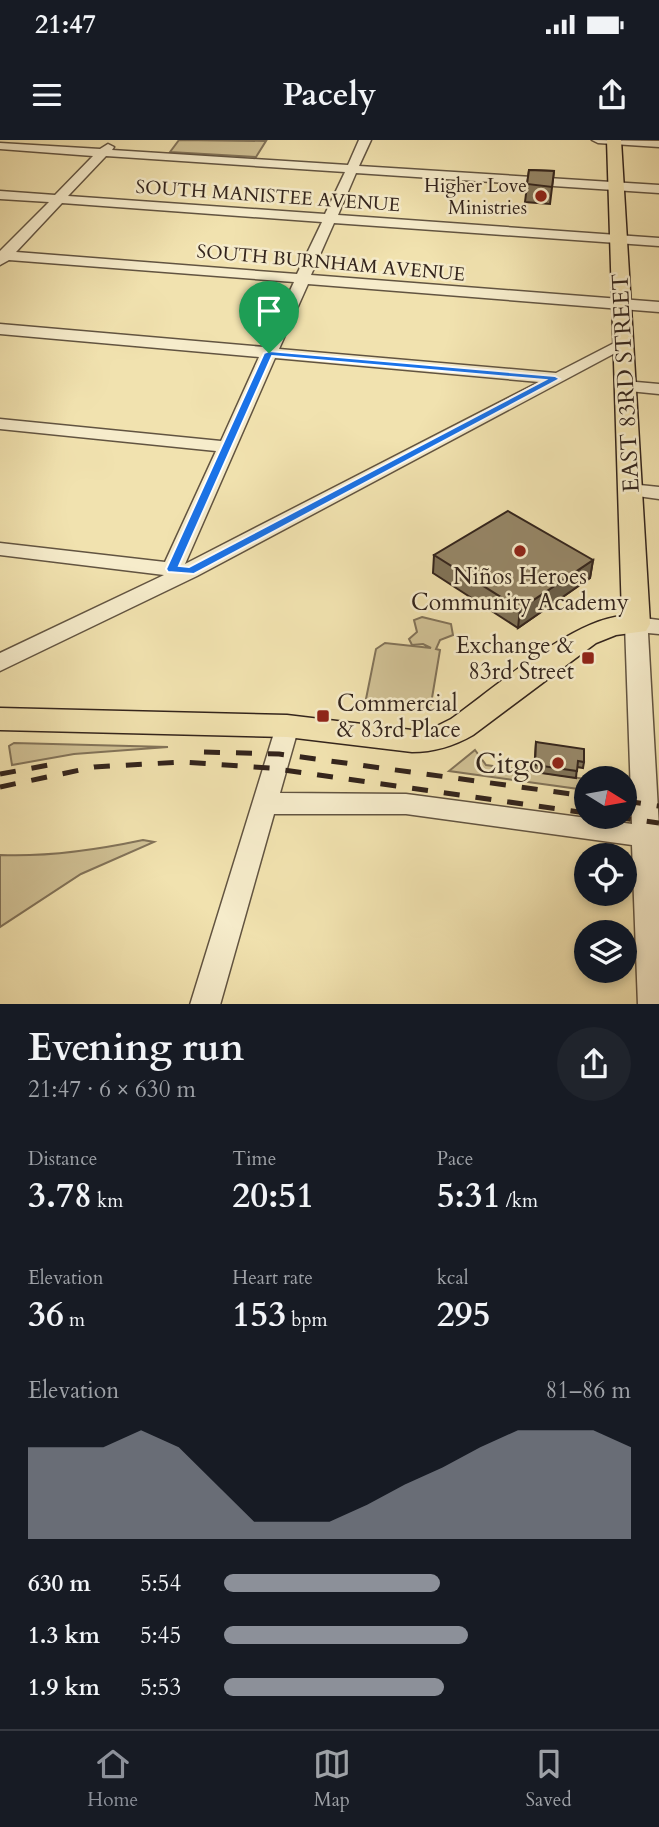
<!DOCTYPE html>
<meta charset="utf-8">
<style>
:root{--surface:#171b24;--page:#20242c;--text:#f1f3f6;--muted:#9ea1a6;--line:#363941;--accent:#8c9099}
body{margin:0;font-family:Cardo,serif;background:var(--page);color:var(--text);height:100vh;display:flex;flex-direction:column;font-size:26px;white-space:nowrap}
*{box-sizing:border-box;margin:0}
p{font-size:23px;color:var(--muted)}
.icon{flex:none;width:38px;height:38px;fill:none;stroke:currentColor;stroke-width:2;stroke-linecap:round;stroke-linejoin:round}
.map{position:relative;height:864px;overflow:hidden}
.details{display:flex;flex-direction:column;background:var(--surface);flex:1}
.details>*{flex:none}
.needle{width:46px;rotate:101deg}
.controls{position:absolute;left:574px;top:626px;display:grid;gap:14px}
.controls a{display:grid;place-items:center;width:63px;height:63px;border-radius:50%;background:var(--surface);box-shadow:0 4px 10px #0003;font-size:35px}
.pin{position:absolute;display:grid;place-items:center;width:60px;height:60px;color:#fff;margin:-72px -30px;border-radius:50% 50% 50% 0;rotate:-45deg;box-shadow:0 0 7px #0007}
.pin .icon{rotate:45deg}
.round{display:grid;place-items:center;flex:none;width:74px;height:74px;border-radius:37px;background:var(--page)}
.summary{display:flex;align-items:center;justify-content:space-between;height:119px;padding:0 28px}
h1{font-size:38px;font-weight:700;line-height:52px}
.figures{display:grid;grid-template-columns:repeat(3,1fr);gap:10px;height:119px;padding:7px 28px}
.figures div{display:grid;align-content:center}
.figures b{font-size:35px;font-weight:700}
.figures small{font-size:19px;font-weight:400}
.figures p{font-size:19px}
.chart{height:196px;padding:14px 28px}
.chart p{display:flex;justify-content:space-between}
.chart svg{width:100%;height:126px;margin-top:7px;fill:var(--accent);opacity:.7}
ul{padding:0 28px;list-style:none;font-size:23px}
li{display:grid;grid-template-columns:112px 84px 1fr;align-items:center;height:52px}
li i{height:18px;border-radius:9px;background:var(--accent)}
.status{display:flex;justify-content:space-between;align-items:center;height:49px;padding:0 35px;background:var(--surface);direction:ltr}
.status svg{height:19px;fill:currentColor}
header{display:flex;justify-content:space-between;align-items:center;height:91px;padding:0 28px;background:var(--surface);font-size:32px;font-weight:700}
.menu{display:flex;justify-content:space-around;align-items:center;height:98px;border-top:2px solid var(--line);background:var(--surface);font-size:19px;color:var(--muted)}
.menu a{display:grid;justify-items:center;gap:4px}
.menu .on{color:var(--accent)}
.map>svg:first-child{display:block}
.green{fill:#d1c296;stroke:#827359;stroke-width:2}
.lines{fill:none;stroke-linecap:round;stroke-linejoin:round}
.minor-casing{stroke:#625441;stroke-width:3}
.major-casing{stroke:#33241c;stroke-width:3}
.minor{fill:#f6eccb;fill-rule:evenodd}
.major{fill:#f1e2af;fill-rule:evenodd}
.rail{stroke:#33241c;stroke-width:5;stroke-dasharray:16 16;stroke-linecap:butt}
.wall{fill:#817459;stroke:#33241c;stroke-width:2}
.shaded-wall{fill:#695e49;stroke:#33241c;stroke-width:2}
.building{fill:#968768;stroke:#33241c;stroke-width:2}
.route{fill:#1a73e8;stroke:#fff;stroke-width:2;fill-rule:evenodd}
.poi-dot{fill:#8f2418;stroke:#f6eccb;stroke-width:2.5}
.labels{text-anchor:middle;stroke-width:5;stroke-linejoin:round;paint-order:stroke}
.far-poi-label{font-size:19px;fill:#33241c;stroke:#f6eccb;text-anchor:end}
.far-street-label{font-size:19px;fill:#33241c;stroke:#f6eccb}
.street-label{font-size:23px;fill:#33241c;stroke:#f6eccb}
.poi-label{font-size:23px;fill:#33241c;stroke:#f6eccb}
.near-poi-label{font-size:28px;fill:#33241c;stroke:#f6eccb;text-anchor:end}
</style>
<div class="status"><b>21:47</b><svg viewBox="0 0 49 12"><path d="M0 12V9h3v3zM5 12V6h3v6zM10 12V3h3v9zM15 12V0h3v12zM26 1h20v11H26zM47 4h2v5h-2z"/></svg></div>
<header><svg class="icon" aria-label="menu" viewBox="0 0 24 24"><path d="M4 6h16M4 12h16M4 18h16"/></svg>Pacely<svg class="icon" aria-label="share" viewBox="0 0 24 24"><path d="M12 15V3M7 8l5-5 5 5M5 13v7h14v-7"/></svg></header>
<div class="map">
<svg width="659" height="865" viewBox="0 0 659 865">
<rect width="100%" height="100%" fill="#f1e2af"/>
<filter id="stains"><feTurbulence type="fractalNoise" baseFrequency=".00286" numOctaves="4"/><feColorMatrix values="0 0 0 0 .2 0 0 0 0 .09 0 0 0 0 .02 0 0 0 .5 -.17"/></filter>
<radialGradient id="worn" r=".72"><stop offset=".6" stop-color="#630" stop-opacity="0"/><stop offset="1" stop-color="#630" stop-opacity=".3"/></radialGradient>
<g class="green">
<polygon points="179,0 266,1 256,17 170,12"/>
<polygon points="422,477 451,484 453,495 440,500 436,509 440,510 431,564 418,571 365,564 376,509 385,503 431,508 423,504 412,505 409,499 417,492 414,480"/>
<polygon points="14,603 168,607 74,614 12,625 9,606"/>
<polygon points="475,610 486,625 586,639 586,650 449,631"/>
<path d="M 143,700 L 154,702 L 81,734 L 0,787 L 0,715 C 48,717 96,710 143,700 Z"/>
</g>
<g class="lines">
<defs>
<g id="minor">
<path d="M 359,0 L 371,0 L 359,26 L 659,45 L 659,53 L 356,33 L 338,75 L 659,98 L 659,106 L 334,83 L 311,135 L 659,162 L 659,172 L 308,144 L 279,209 L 556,233 L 618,201 L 624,199 L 632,204 L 197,436 L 0,531 L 0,513 L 164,435 L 0,415 L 0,403 L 165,422 L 216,311 L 0,289 L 0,279 L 221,301 L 259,217 L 0,194 L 0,184 L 264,207 L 294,142 L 9,120 L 0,125 L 0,111 L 49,62 L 0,59 L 0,51 L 55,55 L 93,16 L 0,9 L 0,3 L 100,9 L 108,4 L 114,7 L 112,10 L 348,25 ZM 106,16 L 345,32 L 325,74 L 68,56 ZM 62,63 L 322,82 L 297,134 L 16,112 ZM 275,218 L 539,242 L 185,424 Z"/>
<polygon points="592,0 659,1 659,7 598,3"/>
<polygon points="625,241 659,244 659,254 619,250 617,246"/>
<polygon points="630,344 659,347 659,359 623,354 620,350"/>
<polygon points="636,477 659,480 659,494 648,493 659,688 659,865 638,865 632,705 406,674 274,674 220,865 190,865 278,580 287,577 296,580 299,586 280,653 406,654 632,684 625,484 628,479"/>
</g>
<path id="major" d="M 607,0 L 621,0 L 650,484 L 646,491 L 616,495 L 596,503 L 473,595 C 454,606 434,612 412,612 L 287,597 L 0,590 L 0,568 L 287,575 L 412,590 L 435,587 L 451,579 C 494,548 572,480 622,476 Z"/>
</defs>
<use href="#minor" class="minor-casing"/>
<use href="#major" class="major-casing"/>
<use href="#minor" class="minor"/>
<use href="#major" class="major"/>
<g class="rail">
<polyline points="204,612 279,614 586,656"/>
<polyline points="0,634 54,624"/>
<polyline points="0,647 94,627 182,622 270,628 586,673"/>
<polyline points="625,661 659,666"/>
<polyline points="615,677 659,683"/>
</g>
</g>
<g class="wall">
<polygon points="529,30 554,31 550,64 525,62"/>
<polygon points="434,415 593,420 590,438 518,488 433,433"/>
<polygon points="536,602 584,622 583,628 577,627 576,638 534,632"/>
</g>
<polygon class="shaded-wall" points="593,420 590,438 518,488 520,469"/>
<g class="building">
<polygon points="529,30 554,31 552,47 527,44"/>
<polygon points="508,371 593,420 520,469 434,415"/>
<polygon points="536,602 584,609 584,622 578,621 577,631 535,625"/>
</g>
<path class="route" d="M 269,211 L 555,236 L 560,239 L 194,434 L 168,432 L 166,429 L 264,213 ZM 272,216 L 545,240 L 189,427 L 179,426 Z"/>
<g class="poi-dot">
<circle cx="541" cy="56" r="7"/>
<circle cx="520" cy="411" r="7"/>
<rect x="581" y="511" width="14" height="14" rx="3.5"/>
<rect x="316" y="569" width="14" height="14" rx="3.5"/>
<circle cx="558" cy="623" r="7"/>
</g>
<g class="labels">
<g class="far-poi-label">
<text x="527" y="52">Higher Love<tspan x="527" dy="22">Ministries</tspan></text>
</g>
<g class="far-street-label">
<text transform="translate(268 55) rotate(4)" y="7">SOUTH MANISTEE AVENUE</text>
<text transform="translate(331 122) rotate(5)" y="7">SOUTH BURNHAM AVENUE</text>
</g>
<g class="street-label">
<text transform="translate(625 243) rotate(-93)" y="8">EAST 83RD STREET</text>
</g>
<g class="poi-label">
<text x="520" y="444">Niños Heroes<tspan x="520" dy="26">Community Academy</tspan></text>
<text x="574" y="513" text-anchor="end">Exchange &amp;<tspan x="574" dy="26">83rd Street</tspan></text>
<text x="337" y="571" text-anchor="start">Commercial<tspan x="337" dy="26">&amp; 83rd Place</tspan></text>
</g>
<g class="near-poi-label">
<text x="544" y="633">Citgo</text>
</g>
</g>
<rect width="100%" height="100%" filter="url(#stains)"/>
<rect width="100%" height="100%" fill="url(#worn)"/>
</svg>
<div class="controls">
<a><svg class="needle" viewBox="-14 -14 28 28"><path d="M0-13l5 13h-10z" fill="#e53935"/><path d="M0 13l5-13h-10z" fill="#9ea1a6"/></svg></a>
<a><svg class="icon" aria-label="locate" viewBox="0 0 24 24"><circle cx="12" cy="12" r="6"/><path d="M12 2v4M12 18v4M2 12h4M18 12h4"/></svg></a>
<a><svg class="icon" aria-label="layers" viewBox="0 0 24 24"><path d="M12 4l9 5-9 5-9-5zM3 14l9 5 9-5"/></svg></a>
</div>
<div class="pin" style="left:269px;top:213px;background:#1e9e55"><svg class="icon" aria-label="arrive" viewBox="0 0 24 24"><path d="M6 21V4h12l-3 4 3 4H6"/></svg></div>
</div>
<section class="details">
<div class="summary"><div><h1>Evening run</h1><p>21:47 · 6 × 630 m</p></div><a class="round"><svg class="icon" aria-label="share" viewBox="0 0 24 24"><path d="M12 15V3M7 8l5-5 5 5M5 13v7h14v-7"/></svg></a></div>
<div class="figures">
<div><p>Distance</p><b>3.78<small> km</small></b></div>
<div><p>Time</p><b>20:51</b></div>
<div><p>Pace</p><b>5:31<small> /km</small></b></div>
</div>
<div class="figures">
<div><p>Elevation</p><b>36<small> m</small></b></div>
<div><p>Heart rate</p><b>153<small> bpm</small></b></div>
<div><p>kcal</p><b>295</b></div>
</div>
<div class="chart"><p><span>Elevation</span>81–86 m</p>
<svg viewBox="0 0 160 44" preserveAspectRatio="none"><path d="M0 44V12L10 12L20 12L30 6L40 12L50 25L60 38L70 38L80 38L90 32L100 25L110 19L120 12L130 6L140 6L150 6L160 12V44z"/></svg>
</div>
<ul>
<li><b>630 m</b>5:54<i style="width:53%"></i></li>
<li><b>1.3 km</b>5:45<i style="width:60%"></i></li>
<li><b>1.9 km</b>5:53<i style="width:54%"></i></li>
</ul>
</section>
<nav class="menu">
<a class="on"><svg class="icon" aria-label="home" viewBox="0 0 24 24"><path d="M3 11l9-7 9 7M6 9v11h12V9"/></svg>Home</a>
<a><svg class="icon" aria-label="map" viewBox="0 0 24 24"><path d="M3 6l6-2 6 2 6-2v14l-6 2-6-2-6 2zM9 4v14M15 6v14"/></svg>Map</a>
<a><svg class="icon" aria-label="saved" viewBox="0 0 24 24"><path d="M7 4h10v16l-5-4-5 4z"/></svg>Saved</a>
</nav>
